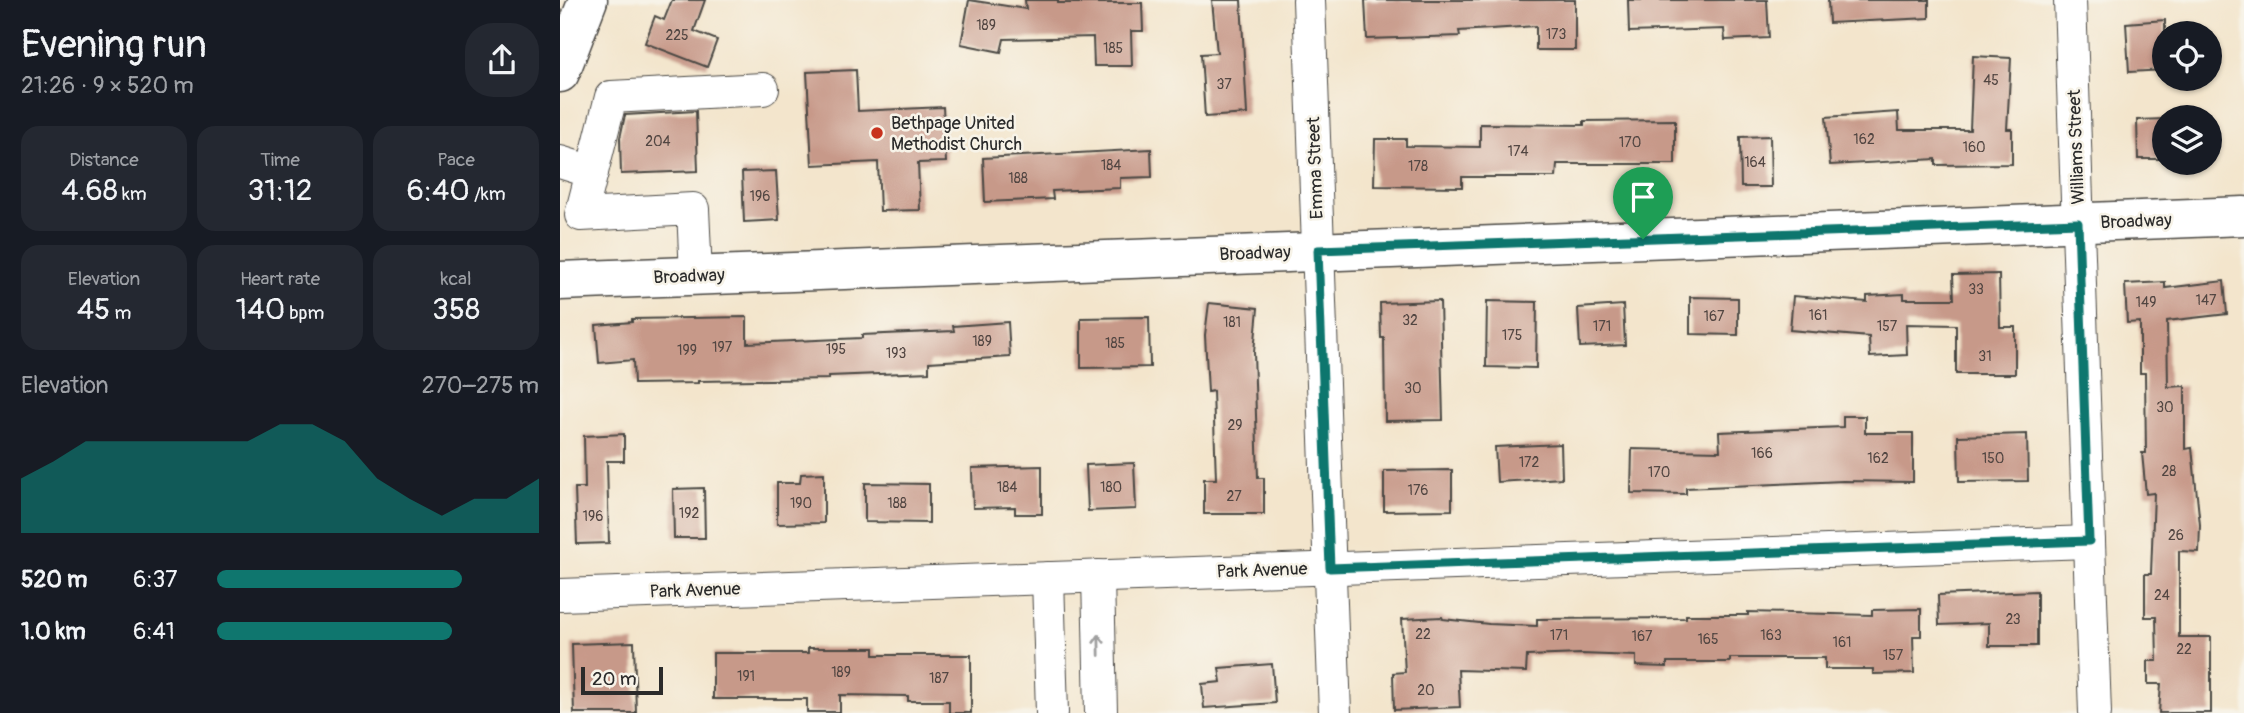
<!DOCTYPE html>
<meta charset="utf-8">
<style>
:root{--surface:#171b24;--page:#242831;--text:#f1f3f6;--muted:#9ea1a6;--accent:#0f766e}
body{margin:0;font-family:Pangolin,sans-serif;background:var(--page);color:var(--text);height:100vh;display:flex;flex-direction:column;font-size:26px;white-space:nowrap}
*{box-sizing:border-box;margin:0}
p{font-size:23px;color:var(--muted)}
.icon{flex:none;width:38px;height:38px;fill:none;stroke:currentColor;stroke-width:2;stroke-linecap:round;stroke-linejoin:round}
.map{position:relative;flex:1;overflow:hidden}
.panel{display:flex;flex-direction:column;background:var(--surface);width:560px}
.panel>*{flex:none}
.buttons{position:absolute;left:1592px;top:21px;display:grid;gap:14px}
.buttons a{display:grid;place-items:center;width:70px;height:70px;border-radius:50%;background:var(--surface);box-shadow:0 2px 5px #0004;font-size:35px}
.scale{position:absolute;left:21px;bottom:18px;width:82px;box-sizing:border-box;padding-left:7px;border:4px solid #2b2b2b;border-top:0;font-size:19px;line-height:24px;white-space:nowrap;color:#2b2b2b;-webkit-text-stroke:5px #f7f3e8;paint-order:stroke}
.pin{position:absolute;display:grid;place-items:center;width:60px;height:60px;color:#fff;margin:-72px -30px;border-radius:50% 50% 50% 0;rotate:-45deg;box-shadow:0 0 7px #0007}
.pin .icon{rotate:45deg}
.round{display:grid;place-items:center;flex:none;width:74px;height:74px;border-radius:28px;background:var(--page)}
.headline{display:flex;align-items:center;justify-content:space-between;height:119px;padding:0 21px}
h1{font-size:38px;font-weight:600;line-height:52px}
.figures{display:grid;grid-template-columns:repeat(3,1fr);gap:10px;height:119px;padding:7px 21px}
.figures div{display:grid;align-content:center;border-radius:18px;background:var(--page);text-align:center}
.figures b{font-size:30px;font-weight:600}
.figures small{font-size:19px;font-weight:400}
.figures p{font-size:19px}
.chart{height:196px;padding:14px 21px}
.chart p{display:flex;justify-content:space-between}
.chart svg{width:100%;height:126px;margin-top:7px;fill:var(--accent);opacity:.7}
ul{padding:0 21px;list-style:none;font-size:23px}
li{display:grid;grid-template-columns:112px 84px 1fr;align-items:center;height:52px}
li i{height:18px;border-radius:9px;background:var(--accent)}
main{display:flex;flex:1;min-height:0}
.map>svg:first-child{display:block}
.building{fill:#c79989}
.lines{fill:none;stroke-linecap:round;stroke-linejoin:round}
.minor-casing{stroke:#494743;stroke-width:34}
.major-casing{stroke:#494743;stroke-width:41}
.minor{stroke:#fff;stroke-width:32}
.major{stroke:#fff;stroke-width:38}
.oneway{stroke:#a0a0a0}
.route-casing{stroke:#fff;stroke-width:14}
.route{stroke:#0f766e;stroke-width:9}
.poi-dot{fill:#c8321e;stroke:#f7f3e8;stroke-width:2.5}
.labels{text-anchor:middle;stroke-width:5;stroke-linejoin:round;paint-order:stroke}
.number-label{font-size:14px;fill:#524642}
.poi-label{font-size:18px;fill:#2b2b2b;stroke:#f7f3e8;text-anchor:start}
.street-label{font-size:18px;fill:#2b2b2b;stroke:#f7f3e8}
</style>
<main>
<section class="panel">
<div class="headline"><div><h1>Evening run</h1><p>21:26 · 9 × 520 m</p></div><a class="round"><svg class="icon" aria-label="share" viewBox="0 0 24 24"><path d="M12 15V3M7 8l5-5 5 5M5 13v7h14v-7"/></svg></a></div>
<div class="figures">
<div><p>Distance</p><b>4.68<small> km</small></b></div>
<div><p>Time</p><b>31:12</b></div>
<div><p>Pace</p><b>6:40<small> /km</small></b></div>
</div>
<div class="figures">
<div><p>Elevation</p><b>45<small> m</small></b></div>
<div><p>Heart rate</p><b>140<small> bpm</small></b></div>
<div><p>kcal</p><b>358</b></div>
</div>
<div class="chart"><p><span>Elevation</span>270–275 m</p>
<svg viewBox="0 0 160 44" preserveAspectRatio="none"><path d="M0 44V25L10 19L20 12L30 12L40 12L50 12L60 12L70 12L80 6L90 6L100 12L110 25L120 32L130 38L140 32L150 32L160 25V44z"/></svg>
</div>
<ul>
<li><b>520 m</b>6:37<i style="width:76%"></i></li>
<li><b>1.0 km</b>6:41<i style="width:73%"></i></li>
</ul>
</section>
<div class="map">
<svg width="1684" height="713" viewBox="0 0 1684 713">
<rect width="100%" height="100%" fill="#f7f3e8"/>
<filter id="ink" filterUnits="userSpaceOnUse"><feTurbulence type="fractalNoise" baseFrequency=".0143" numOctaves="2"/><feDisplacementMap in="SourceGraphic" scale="14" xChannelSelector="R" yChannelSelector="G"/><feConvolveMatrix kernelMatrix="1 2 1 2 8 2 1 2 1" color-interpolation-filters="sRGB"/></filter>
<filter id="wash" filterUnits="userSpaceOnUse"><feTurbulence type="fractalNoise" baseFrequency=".00686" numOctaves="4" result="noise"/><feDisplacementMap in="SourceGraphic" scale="28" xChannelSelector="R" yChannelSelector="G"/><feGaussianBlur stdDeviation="1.57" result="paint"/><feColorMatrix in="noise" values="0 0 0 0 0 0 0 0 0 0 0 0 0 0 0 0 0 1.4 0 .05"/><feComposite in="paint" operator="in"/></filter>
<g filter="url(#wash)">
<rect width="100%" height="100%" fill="#f3e5cc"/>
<g id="blocks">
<g class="building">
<polygon points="112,0 145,0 134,31 157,40 147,67 85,43 95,16 104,20"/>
<polygon points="409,0 466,9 465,0 498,0 498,3 582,3 583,31 571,31 572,66 534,66 533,37 444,39 441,52 401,44"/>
<polygon points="652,0 681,0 687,114 645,117 641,54 657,53"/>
<polygon points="805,0 1015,0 1015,50 976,50 976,26 899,31 900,36 807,39"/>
<polygon points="1068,0 1207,0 1209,38 1165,40 1164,29 1069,32"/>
<polygon points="1268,0 1369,0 1369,18 1269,23"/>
<polygon points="1605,20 1605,70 1569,72 1566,23"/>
<polygon points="1413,56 1451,58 1447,129 1452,129 1452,164 1376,165 1376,159 1270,165 1266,117 1338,112 1339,130 1410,130"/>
<polygon points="296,70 298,111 383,107 386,162 358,163 360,210 320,211 318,162 252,165 247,72"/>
<polygon points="136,111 138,171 61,174 60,138 65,115"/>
<polygon points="1605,119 1605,159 1578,159 1577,120"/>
<polygon points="1115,120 1115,164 997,164 996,177 902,177 902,187 814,186 815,139 846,139 846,146 920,147 920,124 1024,125 1024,121"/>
<polygon points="1210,136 1211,187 1181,187 1180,137"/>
<polygon points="591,149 592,177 560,178 560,188 492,191 493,199 425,202 423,158"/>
<polygon points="216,171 219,220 184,222 182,172"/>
<polygon points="1439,274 1440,327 1455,327 1455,374 1396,374 1396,325 1346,324 1347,355 1310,357 1309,337 1230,330 1233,296 1307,302 1307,296 1344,294 1344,299 1394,299 1393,275"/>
<polygon points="1664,281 1667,314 1607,321 1608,387 1625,386 1625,449 1632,448 1640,525 1639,552 1619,551 1619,637 1651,637 1651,713 1599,713 1601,684 1588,684 1588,661 1597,661 1596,617 1585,617 1585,574 1591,574 1594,493 1586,494 1582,453 1586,453 1585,373 1580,373 1580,322 1567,323 1565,284 1605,282 1605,288"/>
<polygon points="1130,297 1178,298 1178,335 1130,334"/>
<polygon points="880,301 883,420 825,421 824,338 821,338 820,303"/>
<polygon points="927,301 977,302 976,368 926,367"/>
<polygon points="649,303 698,308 694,352 698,478 704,478 704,514 644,514 644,479 656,479 653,391 648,392 645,335"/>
<polygon points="1063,305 1065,345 1020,347 1018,308"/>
<polygon points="187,317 187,343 302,338 302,335 394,331 393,326 448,322 450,357 369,362 369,372 269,376 269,379 138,381 138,383 74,384 73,360 39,363 36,325 72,322 72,319"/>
<polygon points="589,317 590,367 521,368 521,318"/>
<polygon points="1283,416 1305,416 1305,433 1353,433 1353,482 1283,481 1126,488 1126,494 1071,493 1072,449 1160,451 1159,432 1283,427"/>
<polygon points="64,434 64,461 47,461 49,543 17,544 15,488 25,488 24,436"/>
<polygon points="1467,434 1468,481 1399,482 1398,436"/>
<polygon points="1001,444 1002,478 937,482 935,447"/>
<polygon points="574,463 576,509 528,511 526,465"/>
<polygon points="482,466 482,514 455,514 455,507 413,508 412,468"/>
<polygon points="892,470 892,510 824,511 824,471"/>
<polygon points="264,473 264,523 217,524 217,483 240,483 241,474"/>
<polygon points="305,483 369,484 369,523 305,522"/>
<polygon points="144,488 145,538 114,538 113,489"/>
<polygon points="1477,591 1477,646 1429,646 1429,623 1379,625 1378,595"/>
<polygon points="1361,609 1361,636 1353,636 1354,673 1313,674 1313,669 1265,669 1265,658 1170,658 1170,662 1107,662 1107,667 1076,666 1076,656 1021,654 967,656 966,672 898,670 900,707 834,710 833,673 845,672 842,619 882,617 883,619 929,624 977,626 977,619 1126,618 1126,615 1188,615 1188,612 1312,615 1312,610"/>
<polygon points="74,642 76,713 14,713 12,644"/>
<polygon points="248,648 314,648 314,655 411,655 411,713 389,713 389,701 348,701 348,696 280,695 280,712 247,712 247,699 153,699 153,653 248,653"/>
<polygon points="712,664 715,703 644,708 642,684 661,682 659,668"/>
</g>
</g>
</g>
<g filter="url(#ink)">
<use href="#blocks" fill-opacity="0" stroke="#494743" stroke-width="2"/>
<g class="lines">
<defs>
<g id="minor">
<polyline points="749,0 775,713"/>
<polyline points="1510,0 1535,713"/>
<polyline points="0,162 32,172 21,215 133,209 136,275"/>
<polyline points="32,172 51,97 203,89"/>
<polyline points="538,576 541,713"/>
<polyline points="488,578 492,713"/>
<polyline points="0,595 1529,542"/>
</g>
<g id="major">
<polyline points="0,73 28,0"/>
<polyline points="0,281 1684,216"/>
</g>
</defs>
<use href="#minor" class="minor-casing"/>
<use href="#major" class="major-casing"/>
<use href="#minor" class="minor"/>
<use href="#major" class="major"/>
</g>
<defs><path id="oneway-shaft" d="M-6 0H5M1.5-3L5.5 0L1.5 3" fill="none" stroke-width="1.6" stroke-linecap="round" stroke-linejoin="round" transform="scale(1.75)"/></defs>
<use class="oneway" href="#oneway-shaft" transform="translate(539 645) rotate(-91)"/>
</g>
<g class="lines" filter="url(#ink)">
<defs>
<polygon id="route" points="1518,223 1529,541 770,568 758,250"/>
</defs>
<use href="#route" class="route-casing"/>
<use href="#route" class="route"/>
</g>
<circle class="poi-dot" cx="317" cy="133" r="7"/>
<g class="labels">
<g class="number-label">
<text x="426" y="30">189</text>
<text x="996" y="39">173</text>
<text x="117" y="40">225</text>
<text x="553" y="53">185</text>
<text x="1431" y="85">45</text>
<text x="664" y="89">37</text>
<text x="1304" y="144">162</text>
<text x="98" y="146">204</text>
<text x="1070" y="147">170</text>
<text x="1414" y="152">160</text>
<text x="958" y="156">174</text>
<text x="1195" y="167">164</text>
<text x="551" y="170">184</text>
<text x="858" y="171">178</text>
<text x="458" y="183">188</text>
<text x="200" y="201">196</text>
<text x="1416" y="294">33</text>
<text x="1646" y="305">147</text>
<text x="1586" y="307">149</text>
<text x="1258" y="320">161</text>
<text x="1154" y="321">167</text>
<text x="850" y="325">32</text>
<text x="672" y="327">181</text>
<text x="1042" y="331">171</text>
<text x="1327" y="331">157</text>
<text x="952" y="340">175</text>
<text x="422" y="346">189</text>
<text x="555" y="348">185</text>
<text x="162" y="352">197</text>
<text x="276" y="354">195</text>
<text x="127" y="355">199</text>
<text x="336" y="358">193</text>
<text x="1425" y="361">31</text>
<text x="853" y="393">30</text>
<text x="1605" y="412">30</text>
<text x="675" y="430">29</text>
<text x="1202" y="458">166</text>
<text x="1318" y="463">162</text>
<text x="1433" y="463">150</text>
<text x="969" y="467">172</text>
<text x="1609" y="476">28</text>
<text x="1099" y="477">170</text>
<text x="447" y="492">184</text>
<text x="551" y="492">180</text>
<text x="858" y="495">176</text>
<text x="674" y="501">27</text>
<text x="241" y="508">190</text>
<text x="337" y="508">188</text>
<text x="129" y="518">192</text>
<text x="33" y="521">196</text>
<text x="1616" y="540">26</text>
<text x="1602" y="600">24</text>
<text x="1453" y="624">23</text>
<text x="863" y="639">22</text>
<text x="999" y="640">171</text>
<text x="1211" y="640">163</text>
<text x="1082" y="641">167</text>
<text x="1148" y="644">165</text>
<text x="1282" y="647">161</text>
<text x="1624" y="654">22</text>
<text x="1333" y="660">157</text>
<text x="281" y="677">189</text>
<text x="186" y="681">191</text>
<text x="379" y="683">187</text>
<text x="866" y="695">20</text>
</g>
<g class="poi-label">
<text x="331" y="129">Bethpage United<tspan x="331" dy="21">Methodist Church</tspan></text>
</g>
<g class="street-label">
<text transform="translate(1516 147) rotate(-92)" y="6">Williams Street</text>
<text transform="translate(755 168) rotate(-92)" y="6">Emma Street</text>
<text transform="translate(1576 221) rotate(-2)" y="6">Broadway</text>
<text transform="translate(695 253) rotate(-2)" y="6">Broadway</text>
<text transform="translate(129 276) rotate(-2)" y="6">Broadway</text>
<text transform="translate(702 570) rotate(-2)" y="6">Park Avenue</text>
<text transform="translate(135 590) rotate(-2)" y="6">Park Avenue</text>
</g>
</g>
</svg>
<div class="buttons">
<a><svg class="icon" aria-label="locate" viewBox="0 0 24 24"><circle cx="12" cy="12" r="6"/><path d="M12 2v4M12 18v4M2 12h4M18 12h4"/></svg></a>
<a><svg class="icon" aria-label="layers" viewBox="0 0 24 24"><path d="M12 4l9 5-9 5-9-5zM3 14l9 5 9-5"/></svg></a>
</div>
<div class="scale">20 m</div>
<div class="pin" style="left:1083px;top:239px;background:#1e9e55"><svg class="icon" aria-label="arrive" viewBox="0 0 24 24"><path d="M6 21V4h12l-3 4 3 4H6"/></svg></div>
</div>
</main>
